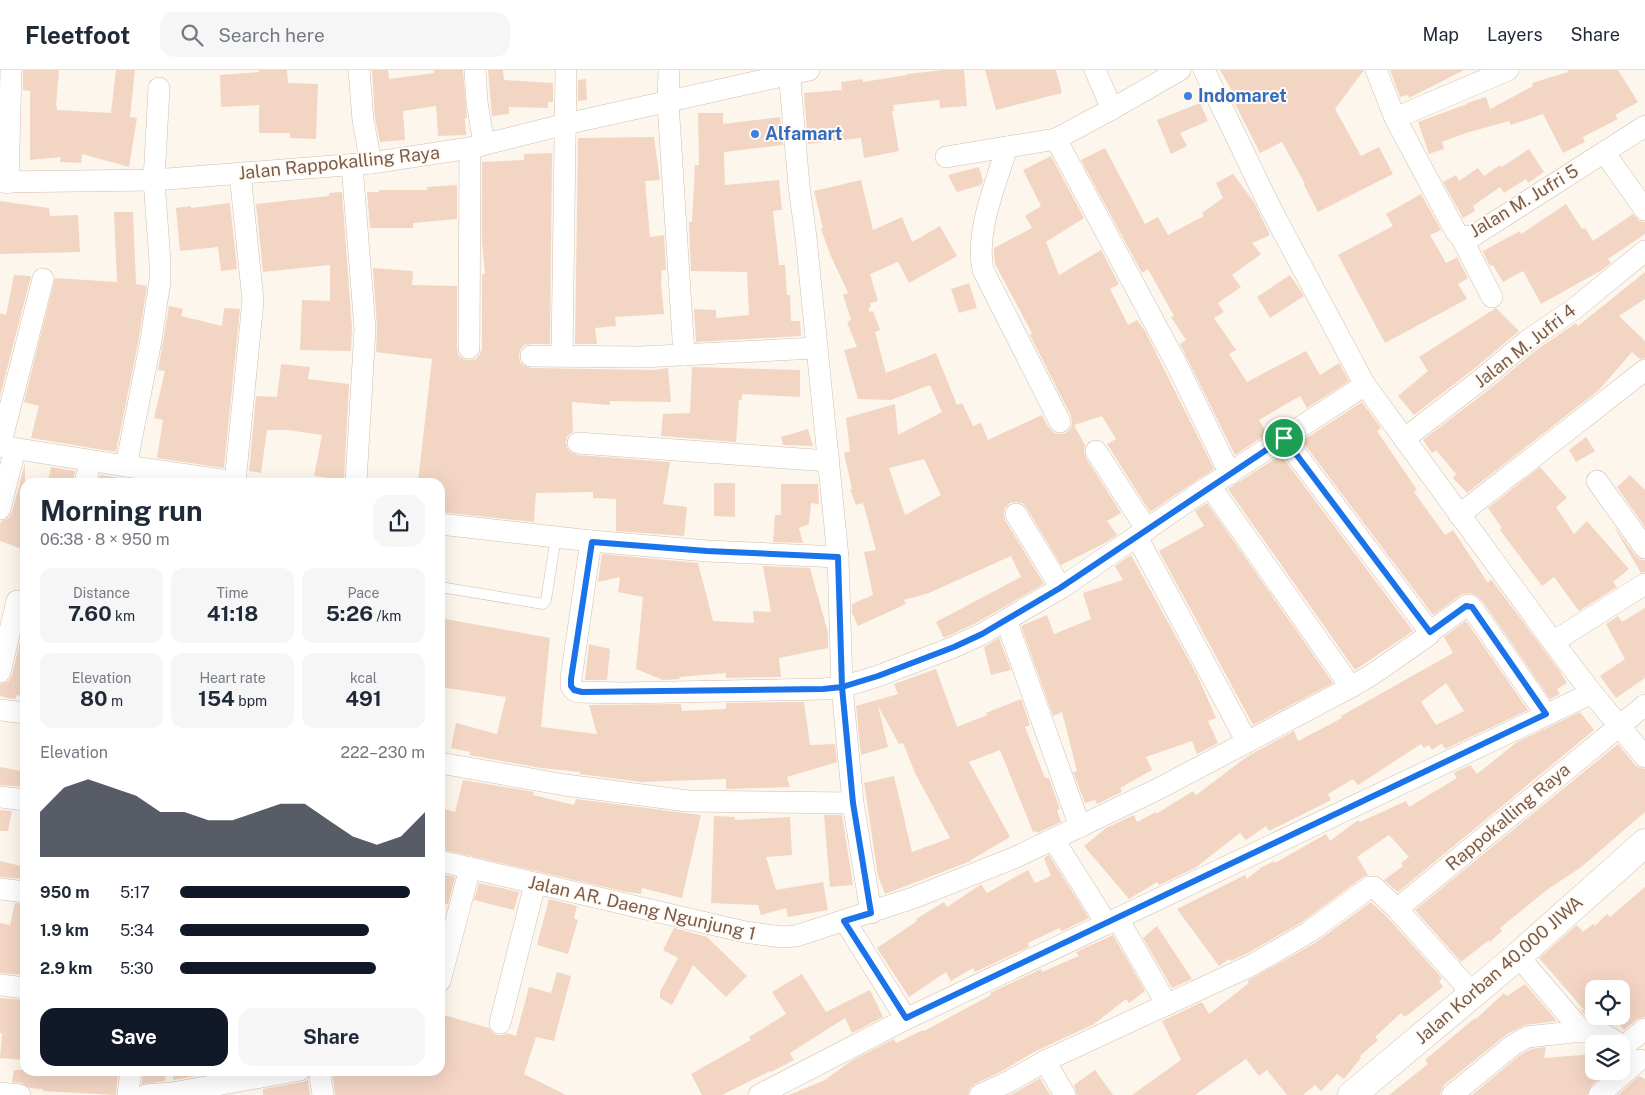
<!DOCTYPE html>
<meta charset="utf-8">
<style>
:root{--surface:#fff;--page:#f6f6f7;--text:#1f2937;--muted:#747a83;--line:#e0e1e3;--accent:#111827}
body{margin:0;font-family:"Public Sans",sans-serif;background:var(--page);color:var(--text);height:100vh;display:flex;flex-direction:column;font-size:19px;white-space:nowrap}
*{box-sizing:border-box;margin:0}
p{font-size:16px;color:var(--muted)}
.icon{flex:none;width:28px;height:28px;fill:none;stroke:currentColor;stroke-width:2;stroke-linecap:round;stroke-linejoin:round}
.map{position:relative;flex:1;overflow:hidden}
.sheet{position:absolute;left:20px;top:408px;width:425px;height:598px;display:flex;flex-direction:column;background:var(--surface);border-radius:15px;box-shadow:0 5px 20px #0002}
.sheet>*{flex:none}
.tools{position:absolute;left:1585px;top:910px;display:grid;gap:10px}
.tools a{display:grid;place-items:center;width:45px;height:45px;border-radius:10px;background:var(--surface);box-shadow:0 5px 20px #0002;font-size:25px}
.pin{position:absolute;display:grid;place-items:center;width:42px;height:42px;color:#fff;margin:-21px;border:2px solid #fff;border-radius:50%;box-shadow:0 1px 5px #0007}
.round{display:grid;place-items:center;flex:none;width:52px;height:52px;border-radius:15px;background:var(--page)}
.head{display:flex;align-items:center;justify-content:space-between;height:85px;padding:0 20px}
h1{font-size:28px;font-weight:700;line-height:38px}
.stats{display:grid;grid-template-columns:repeat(3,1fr);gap:8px;height:85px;padding:5px 20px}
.stats div{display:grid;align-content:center;border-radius:12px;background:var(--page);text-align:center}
.stats b{font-size:21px;font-weight:700}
.stats small{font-size:14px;font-weight:400}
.stats p{font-size:14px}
.chart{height:140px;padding:10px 20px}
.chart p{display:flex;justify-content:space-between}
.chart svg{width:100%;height:90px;margin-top:5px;fill:var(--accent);opacity:.7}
.primary-button{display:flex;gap:10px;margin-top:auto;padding:10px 20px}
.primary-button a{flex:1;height:58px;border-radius:15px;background:var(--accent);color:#fff;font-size:20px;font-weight:700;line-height:58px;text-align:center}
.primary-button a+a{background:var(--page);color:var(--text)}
ul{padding:0 20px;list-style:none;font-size:16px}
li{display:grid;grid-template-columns:80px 60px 1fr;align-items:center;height:38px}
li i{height:12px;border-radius:6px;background:var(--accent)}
header{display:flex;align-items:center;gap:30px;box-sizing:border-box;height:70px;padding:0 25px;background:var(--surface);border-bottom:1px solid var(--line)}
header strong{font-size:24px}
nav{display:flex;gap:28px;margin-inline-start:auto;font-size:18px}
.search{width:350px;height:45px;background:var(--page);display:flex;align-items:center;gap:12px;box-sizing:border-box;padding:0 18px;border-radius:15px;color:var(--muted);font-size:19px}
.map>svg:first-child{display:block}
.building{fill:#f3d5c3;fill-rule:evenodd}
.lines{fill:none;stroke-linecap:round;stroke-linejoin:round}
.lane-casing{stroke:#d1beb0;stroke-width:11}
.street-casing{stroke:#d1beb0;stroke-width:22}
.secondary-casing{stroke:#d6c0b0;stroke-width:29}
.lane{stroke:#fff;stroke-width:10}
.street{stroke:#fff;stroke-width:21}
.secondary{stroke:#fff;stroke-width:28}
.route-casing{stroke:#fff;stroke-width:10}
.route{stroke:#1a73e8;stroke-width:6}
.shop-dot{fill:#3f7fe0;stroke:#fffaf3;stroke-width:2}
.labels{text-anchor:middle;stroke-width:4;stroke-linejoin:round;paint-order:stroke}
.shop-label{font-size:18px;font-weight:bold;fill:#366cbe;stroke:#fffaf3;text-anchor:start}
.street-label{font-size:18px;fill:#7a5c4d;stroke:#fffaf3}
</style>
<header>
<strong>Fleetfoot</strong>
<div class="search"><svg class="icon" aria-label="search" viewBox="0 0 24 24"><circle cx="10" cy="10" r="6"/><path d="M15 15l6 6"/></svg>Search here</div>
<nav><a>Map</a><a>Layers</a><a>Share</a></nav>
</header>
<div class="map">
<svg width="1645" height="1025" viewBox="0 0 1645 1025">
<rect width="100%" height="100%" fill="#fdf6ec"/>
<g class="building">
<polygon points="23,0 59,0 56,36 57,36 57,40 111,43 116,0 135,0 130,47 137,48 129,97 82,84 81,93 60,92 61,87 30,90 30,21 23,20"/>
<polygon points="259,0 287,0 288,13 318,14 316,69 290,68 290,63 259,63 259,35 221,37 220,5 259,2"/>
<polygon points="372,0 388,0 389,9 434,3 434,0 463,0 467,48 465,48 466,65 438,66 436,36 403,41 405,70 380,72 375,48"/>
<polygon points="488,0 503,0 504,10 553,13 553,32 548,32 548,38 509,37 509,44 492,46"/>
<polygon points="944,0 964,0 967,36 940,38 939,30 893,35 894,41 892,41 899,81 864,88 861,68 808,74 804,23 842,20 841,12 863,9 863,12 907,5 907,4"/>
<polygon points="985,0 1056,0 1062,23 996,40"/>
<polygon points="1220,0 1364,0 1335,39 1361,86 1379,77 1393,104 1318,142 1304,115 1305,114 1282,72 1260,83 1232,28 1235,26"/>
<polygon points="1390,0 1464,0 1409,28 1408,25 1400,27"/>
<polygon points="1567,0 1618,0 1638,32 1615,45 1618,49 1583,67 1585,72 1563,83 1543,44 1511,55 1509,51 1466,63 1442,72 1444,79 1429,84 1418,52 1467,34 1467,33 1486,27 1490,39 1533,16 1532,13 1568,2"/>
<polygon points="586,9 587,30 578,31 578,10"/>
<polygon points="1200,33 1208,51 1180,63 1187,76 1171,84 1157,50"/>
<polygon points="698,43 723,43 723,54 780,47 783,75 724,82 725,115 779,110 782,140 773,141 779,195 785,195 787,225 790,225 791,251 800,251 801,266 696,272 694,239 716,240 716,248 749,245 747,202 691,201 689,152 692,152 695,95 699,95"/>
<polygon points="654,67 660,110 645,111 650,167 664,165 666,200 662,200 661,213 664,244 615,247 616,256 595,258 597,274 575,274 578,68"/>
<polygon points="1105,78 1145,154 1158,147 1168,165 1204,146 1202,143 1223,128 1216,113 1233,104 1254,132 1270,165 1252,173 1261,184 1232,205 1241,217 1218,233 1224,242 1214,248 1236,280 1229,284 1247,312 1306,281 1320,305 1339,293 1349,311 1307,338 1300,326 1259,350 1267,364 1235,385 1180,274 1186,270 1171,247 1174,246 1148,199 1142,203 1081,90"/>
<polygon points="1529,79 1544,102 1528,113 1526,109 1504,123 1500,117 1473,136 1475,141 1463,148 1443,112 1456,105 1459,111 1478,98 1484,106 1500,95 1502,97"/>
<polygon points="552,83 550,274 531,274 524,275 520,280 519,286 520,292 524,296 531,298 654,300 668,298 671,332 610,331 610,335 572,332 573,362 567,366 566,373 567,378 571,383 577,385 670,392 663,434 687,437 684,466 616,461 616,429 593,428 593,422 536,423 534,452 440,442 440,412 418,412 432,289 376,282 377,258 373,198 413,201 412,215 457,216 457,278 458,285 463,289 469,290 476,289 480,284 482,278 482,204 485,204 482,171 482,92 524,90 524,84"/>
<path d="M 1051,86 L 1084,148 L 1046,172 L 1059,205 L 1101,180 L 1119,214 L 1110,219 L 1128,255 L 1137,250 L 1145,261 L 1214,399 L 1150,442 L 1107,374 L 1116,369 L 1102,346 L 1074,355 L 1085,375 L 1084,381 L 1086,388 L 1121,443 L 1107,451 L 1117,465 L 1103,474 L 1061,495 L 1026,437 L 1022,433 L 1016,432 L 1010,433 L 1005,438 L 1004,444 L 1005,450 L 1044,514 L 976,553 L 944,568 L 936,552 L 1021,507 L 1011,486 L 929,523 L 904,530 L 906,534 L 858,556 L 852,543 L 852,534 L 873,525 L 864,482 L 876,480 L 863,433 L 856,435 L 850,419 L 852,419 L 844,383 L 850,381 L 846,348 L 895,334 L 898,365 L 942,342 L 930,315 L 891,330 L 858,329 L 844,280 L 857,277 L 847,252 L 851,250 L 843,225 L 848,223 L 830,184 L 821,159 L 823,158 L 814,121 L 861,110 L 873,160 L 902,147 L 912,172 L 940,156 L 957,186 L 909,213 L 898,192 L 870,204 L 878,231 L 870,233 L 871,237 L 868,239 L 870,242 L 873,241 L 880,260 L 875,262 L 886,303 L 936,283 L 957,335 L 962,333 L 973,356 L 981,353 L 988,370 L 1042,345 L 1049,358 L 1054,363 L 1060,364 L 1066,363 L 1071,358 L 1072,352 L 1071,346 L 1030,265 L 1032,263 L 995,194 L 994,185 L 994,178 L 1032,158 L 1025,146 L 1041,136 L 1023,100 ZM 924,389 L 941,425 L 905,445 L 889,398 Z"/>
<polygon points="979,97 983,111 981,115 957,122 948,105"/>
<polygon points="457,115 457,149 413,153 413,158 370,158 367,122 379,122 379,120 427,120 427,117"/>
<polygon points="342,122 352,259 351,279 351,281 300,280 302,230 330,231 330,195 263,202 256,134 329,126 329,123"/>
<polygon points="1421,124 1441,160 1430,165 1446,193 1457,187 1468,208 1458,214 1467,229 1385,273 1338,185 1393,156 1386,144"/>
<polygon points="0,131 49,138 50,146 78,145 80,182 0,184"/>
<polygon points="230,133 237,199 221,201 218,177 180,181 176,138 191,136 191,138"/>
<polygon points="1566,134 1582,159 1585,158 1593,171 1633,144 1639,151 1645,152 1645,164 1608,189 1611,193 1602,200 1541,234 1523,201 1503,212 1493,195 1490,196 1480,176 1483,181 1520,161 1521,164"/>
<polygon points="114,142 133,142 136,214 147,216 139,268 116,382 31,368 39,336 24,332 55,208 117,212"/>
<polygon points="1645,202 1645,229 1619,246 1645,271 1645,288 1640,289 1632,282 1599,320 1467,423 1453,408 1456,404 1436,380 1432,383 1423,370 1491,318 1535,281 1576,253 1578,256"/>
<polygon points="14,205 31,206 0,326 0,243 6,245"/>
<polygon points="1290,205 1304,226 1270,248 1257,227"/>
<polygon points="969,213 977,238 959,243 951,219"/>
<polygon points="169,236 183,239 181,246 222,256 224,238 240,239 224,398 157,388 163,350 154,348 165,301 158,300"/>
<polygon points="1496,238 1519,261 1475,298 1414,345 1398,326 1428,301 1419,287"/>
<polygon points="281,294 310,297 308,309 349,314 344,410 314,406 322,365 288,360 267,360 261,403 249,401 256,326 277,327"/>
<polygon points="692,297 800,300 800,327 742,324 742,330 739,330 736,372 661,366 663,344 690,343"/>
<polygon points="1362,332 1381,358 1377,361 1417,420 1414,422 1445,465 1453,460 1488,513 1491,509 1559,600 1567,613 1557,619 1560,624 1550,629 1483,532 1477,526 1471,523 1462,524 1433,545 1302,371"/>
<polygon points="808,359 813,376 783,375 781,367"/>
<polygon points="1586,367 1595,381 1576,392 1569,380"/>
<polygon points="1281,385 1413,561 1355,600 1228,419"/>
<polygon points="25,393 25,480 0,471 0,455 1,451 9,448 12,442"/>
<polygon points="51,397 75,401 73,412 48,412"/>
<polygon points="1540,397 1567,428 1556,437 1574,464 1587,451 1629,499 1613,512 1617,517 1579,541 1554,507 1542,516 1500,460 1502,458 1488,438"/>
<polygon points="100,405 150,412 98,412"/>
<polygon points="1630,405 1645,420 1645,457 1617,417"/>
<polygon points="714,413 735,413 735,447 714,446"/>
<polygon points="781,414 818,414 819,434 811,433 809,454 799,458 803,473 773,472 775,445 781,445"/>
<polygon points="1207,433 1333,613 1253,655 1159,481 1204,456 1195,441"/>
<polygon points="1613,455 1635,485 1639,489 1645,490 1645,502 1641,503"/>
<polygon points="602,484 698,493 713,551 754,553 753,541 771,542 763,496 810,498 828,563 828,578 779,588 781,607 726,608 726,603 679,607 680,609 663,610 636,599 643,527 618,522 620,507 598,512"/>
<polygon points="1131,485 1197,605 1216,648 1208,651 1218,673 1197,684 1192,671 1146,687 1152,700 1120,718 1122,722 1097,734 1095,730 1085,733 1073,702 1077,701 1062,642 1053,646 1021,556 1047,545 1054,564 1091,549 1083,523 1123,510 1115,496"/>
<polygon points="1645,538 1645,608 1616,628 1600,606 1625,589 1606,554 1618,546 1622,552"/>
<polygon points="440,548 550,568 541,657 597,664 589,635 681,634 682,641 726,639 726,633 804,632 810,675 835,674 837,692 787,707 790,717 726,719 726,709 641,712 580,704 580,702 541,698 469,685 470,682 451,678 456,653 497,664 506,627 440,617"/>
<polygon points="25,551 25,627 17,625 15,629 7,628 0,626 0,614 9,611 12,605"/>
<path d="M 1466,551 L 1528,640 L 1445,679 L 1442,673 L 1432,680 L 1429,675 L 1424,678 L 1421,674 L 1358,715 L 1353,709 L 1328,724 L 1331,730 L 1269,761 L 1266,756 L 1246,770 L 1240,763 L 1195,798 L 1159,815 L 1157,812 L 1129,829 L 1084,776 L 1106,758 L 1134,745 L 1137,752 L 1156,742 L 1156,744 L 1193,721 L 1196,725 L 1248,686 L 1294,661 L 1298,671 L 1342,648 L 1341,646 L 1453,583 L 1444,567 ZM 1446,613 L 1464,641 L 1436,655 L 1421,632 Z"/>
<polygon points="999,568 1011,600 991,605 984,577"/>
<polygon points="589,574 610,579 607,610 585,610"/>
<polygon points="936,599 957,657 987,645 986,643 1021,629 1030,655 1025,657 1045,708 1049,708 1060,739 1057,740 1061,752 1037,763 1036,761 1033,762 1000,680 969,692 1010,767 971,790 971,791 885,824 878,806 864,713 894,706 912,782 950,768 915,703 903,673 899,674 878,636 888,677 861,685 856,636 898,624 894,614"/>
<polygon points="1580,642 1594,660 1398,822 1384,810 1403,796 1401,793 1409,787 1389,765 1357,787 1368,805 1363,807 1302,852 1246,884 1231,891 1229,889 1219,896 1177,839 1245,805 1247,809 1262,797 1274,791 1275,793 1326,764 1330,771 1358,750 1360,752 1406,731 1409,737 1457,708 1454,704 1455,702 1470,695 1477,704 1517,672"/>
<polygon points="1618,674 1635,695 1640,698 1645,699 1645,742 1580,798 1548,819 1500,858 1502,861 1490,872 1489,870 1461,892 1415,840"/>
<polygon points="0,697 25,702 25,717 0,715"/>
<polygon points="463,710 534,722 533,725 574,735 576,729 701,745 682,828 642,818 641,824 622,821 440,779 440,738 455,742"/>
<polygon points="0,740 12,741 8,761 0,761"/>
<polygon points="824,745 842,745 853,815 830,817"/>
<polygon points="714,746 735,747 735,750 790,747 792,785 766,787 776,820 823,812 828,840 788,847 786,838 761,845 758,835 711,833"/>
<polygon points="1049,785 1089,848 1062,861 1059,858 1028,873 1029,877 975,902 973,898 951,911 946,902 909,927 877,878 917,851 916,849 944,832 947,837 980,815 981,814 987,823 1028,800 1035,813 1051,806 1044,788"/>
<polygon points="0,791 25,797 25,809 0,807"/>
<polygon points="440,804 455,807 448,834 440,832"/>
<polygon points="479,813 519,822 514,840 474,830"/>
<polygon points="1645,817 1645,947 1638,949 1624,960 1612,946 1621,946 1621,919 1594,919 1594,946 1608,946 1604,952 1593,950 1590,946 1587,947 1579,938 1586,942 1539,888 1577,855 1583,862 1593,854 1595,856 1607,844 1610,847"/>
<polygon points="549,829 577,836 574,848 578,850 568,884 537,875"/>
<polygon points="1371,832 1388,848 1442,908 1439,911 1443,917 1405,947 1401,943 1375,967 1378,970 1360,986 1361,988 1344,1009 1337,1004 1321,1021 1315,1015 1303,1025 1287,1025 1267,1000 1259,1006 1246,989 1195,1025 1132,1025 1181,990 1162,951 1202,932 1209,944 1249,913 1247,911 1315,873"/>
<polygon points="15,833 25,834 25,905 0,903 0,853 10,855"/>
<polygon points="1157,856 1192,909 1172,918 1143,868"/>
<polygon points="674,858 707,867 747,906 726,927 693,895 672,935 660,928 660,922 678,888 663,880"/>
<polygon points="1113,865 1145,921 1129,933 1126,929 1094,954 1034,982 1004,1000 975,1014 970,1018 968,1025 789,1025 825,1010 851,991 894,969 896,973 923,960 924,961 991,925 990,923 1041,899 1042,902 1079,886 1076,882"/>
<polygon points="557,902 571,906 554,971 536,967 524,1004 566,1025 335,1025 332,1000 440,1000 440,944 489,958 492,962 496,965 503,965 507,963 516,966 529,917 551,923"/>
<polygon points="802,904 826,942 870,920 883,947 852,963 845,948 790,983 794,990 771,1002 770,1001 722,1025 702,1025 691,1004 751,970 749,967 786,944 772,922"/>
<polygon points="1525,914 1557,951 1525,955 1507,964 1444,1015 1441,1020 1440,1025 1389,1025 1428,994 1425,990 1475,948 1476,949 1504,923 1507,926"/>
<polygon points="0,928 25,930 25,990 0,988 2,963 0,963"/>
<polygon points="1546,977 1544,988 1594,984 1594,1001 1607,1001 1591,1016 1587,1025 1472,1025 1520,985 1531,979"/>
<polygon points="14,1000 118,1000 116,1025 43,1021 43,1019 30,1018 22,1013 12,1012"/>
<polygon points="143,1000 167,1000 165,1011 142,1014"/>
<polygon points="174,1000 229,1000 173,1010"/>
<polygon points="1095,1000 1113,1025 1077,1025 1074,1015"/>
<polygon points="1639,1006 1645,1009 1645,1025 1618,1025"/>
<polygon points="1040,1008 1050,1025 1010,1025 1016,1022"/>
<polygon points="308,1010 310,1025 263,1025 263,1019 302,1012"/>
</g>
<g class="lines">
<defs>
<polyline id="lane" points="440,517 543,534 546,530 556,467"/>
<g id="street">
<polyline points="359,0 363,50 371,93"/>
<polyline points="475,0 477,32 484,74"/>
<polyline points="669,0 668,32 684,285"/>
<polyline points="789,0 799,116 806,168 838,487 842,617 853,733 871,843"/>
<polyline points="1095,0 1112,39"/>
<polyline points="1180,0 1112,39 1056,69 1176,293 1230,404"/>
<polyline points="1204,0 1271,139 1365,315 1553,572 1592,623 1645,687"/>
<polyline points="1376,0 1395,48 1456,162 1461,167 1473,166 1645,56"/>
<polyline points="159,18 154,110 160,192 160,211 151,270 126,396 235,412 253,231 240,103"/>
<polyline points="1395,48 1508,0"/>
<path d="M 1007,77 C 996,114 975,161 983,200 L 1060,352"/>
<polyline points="1604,82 1645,140"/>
<polyline points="946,87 1056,69"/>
<polyline points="352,95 365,259 356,412"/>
<polyline points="0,112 154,110 371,93 470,78 566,54 809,0"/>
<polyline points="8,113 11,0"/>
<polyline points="1461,167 1492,227"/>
<polyline points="43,209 0,376 126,396"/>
<polyline points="469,278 470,78"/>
<polyline points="531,286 641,287 816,278"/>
<polyline points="562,286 566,0"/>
<polyline points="1284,368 1430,562"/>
<polyline points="1404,369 1483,308 1527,271 1574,239 1645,181"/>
<polyline points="578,373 829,391"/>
<polyline points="1096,381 1147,460"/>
<polyline points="1597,411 1645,478"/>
<polyline points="85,412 91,391"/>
<polyline points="1210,416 1351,617"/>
<polyline points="0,439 15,379"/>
<polyline points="1016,444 1061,518"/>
<polyline points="1459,445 1645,300"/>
<polyline points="440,454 591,471 707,481 838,487"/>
<polyline points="1137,467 1247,672"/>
<polyline points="591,471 571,609 571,616 574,620 578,622 623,623 823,619 842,617 878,606 954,577 982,564 1061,518 1210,416 1365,315"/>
<polyline points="1006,550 1080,757"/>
<polyline points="1553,572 1645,514"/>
<polyline points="0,602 17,531"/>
<polyline points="0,640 25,643"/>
<polyline points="440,693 565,715 688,731 853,733"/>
<polyline points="0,727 25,730"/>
<polyline points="1054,770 1107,854"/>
<polyline points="440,791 745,862 782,867 796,866 913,828 1016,787 1158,719 1351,617 1373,604 1429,565 1430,562 1466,536 1469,535 1473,539 1546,644"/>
<polyline points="0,819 25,822"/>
<polyline points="1397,839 1645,635"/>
<polyline points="1118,849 1167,935"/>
<polyline points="845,851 906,949"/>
<polyline points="1518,886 1582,961"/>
<polyline points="440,911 470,798"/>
<polyline points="0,915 25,918"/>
<polyline points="500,953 535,814"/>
<polyline points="1624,976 1645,959"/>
<polyline points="1045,991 1065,1025"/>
<polyline points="319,1000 323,1025"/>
<polyline points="0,1023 20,1025"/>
<polyline points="128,1025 131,1000"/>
<polyline points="146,1025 172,1023 300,1000"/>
<polyline points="759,1025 906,949 1592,623"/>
<polyline points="980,1025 1010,1011 1045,991 1252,895 1309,862 1370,817 1374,817 1397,839 1473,924"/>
<polyline points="1452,1025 1513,975 1527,967 1573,962 1590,962 1603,964 1620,974"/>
<polyline points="1599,1025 1639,990"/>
</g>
<polyline id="secondary" points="1352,1025 1518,886 1645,773"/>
</defs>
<use href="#lane" class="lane-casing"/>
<use href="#street" class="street-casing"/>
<use href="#secondary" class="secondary-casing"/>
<use href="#lane" class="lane"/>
<use href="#street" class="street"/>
<use href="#secondary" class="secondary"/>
</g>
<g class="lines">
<defs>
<polyline id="route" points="1284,368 1060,518 982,564 954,577 878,606 842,617 823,619 582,622 574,620 571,616 571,609 592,472 707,481 838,487 842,617 853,733 871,843 844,851 906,948 1546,644 1472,537 1466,536 1430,562 1284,368"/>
</defs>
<use href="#route" class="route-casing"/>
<use href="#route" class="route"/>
</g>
<g class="shop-dot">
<circle cx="1188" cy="26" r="5"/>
<circle cx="755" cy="64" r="5"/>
</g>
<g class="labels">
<g class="shop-label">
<text x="1198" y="32">Indomaret</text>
<text x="765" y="70">Alfamart</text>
</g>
<g class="street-label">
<text transform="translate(339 93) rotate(-6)" y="6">Jalan Rappokalling Raya</text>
<text transform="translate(1524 131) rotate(-31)" y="6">Jalan M. Jufri 5</text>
<text transform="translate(1525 276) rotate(-38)" y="6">Jalan M. Jufri 4</text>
<text transform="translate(1508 747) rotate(-40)" y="6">Rappokalling Raya</text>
<text transform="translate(642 838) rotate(13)" y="6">Jalan AR. Daeng Ngunjung 1</text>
<text transform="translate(1499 900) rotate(-41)" y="6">Jalan Korban 40.000 JIWA</text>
</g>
</g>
</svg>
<div class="tools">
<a><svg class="icon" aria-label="locate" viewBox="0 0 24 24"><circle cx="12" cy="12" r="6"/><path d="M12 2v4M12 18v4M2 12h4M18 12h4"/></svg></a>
<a><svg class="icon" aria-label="layers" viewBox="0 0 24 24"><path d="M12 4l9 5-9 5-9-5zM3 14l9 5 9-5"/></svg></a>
</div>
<div class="pin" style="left:1284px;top:368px;background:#1e9e55"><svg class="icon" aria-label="arrive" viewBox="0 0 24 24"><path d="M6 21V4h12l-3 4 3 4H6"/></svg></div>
<section class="sheet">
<div class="head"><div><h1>Morning run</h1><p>06:38 · 8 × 950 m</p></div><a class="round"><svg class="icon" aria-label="share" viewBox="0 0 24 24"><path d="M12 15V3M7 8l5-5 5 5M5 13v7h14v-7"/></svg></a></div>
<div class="stats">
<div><p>Distance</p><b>7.60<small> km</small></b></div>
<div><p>Time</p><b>41:18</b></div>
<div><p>Pace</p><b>5:26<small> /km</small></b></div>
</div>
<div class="stats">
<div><p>Elevation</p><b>80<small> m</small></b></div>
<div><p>Heart rate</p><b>154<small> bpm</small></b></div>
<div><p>kcal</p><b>491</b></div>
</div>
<div class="chart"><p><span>Elevation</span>222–230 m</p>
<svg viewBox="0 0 160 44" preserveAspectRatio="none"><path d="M0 44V22L10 10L20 6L30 10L40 14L50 22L60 22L70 26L80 26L90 22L100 18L110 18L120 26L130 34L140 38L150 34L160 22V44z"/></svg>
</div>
<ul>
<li><b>950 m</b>5:17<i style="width:94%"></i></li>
<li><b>1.9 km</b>5:34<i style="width:77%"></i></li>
<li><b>2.9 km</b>5:30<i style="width:80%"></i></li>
</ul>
<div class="primary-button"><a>Save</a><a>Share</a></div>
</section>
</div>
